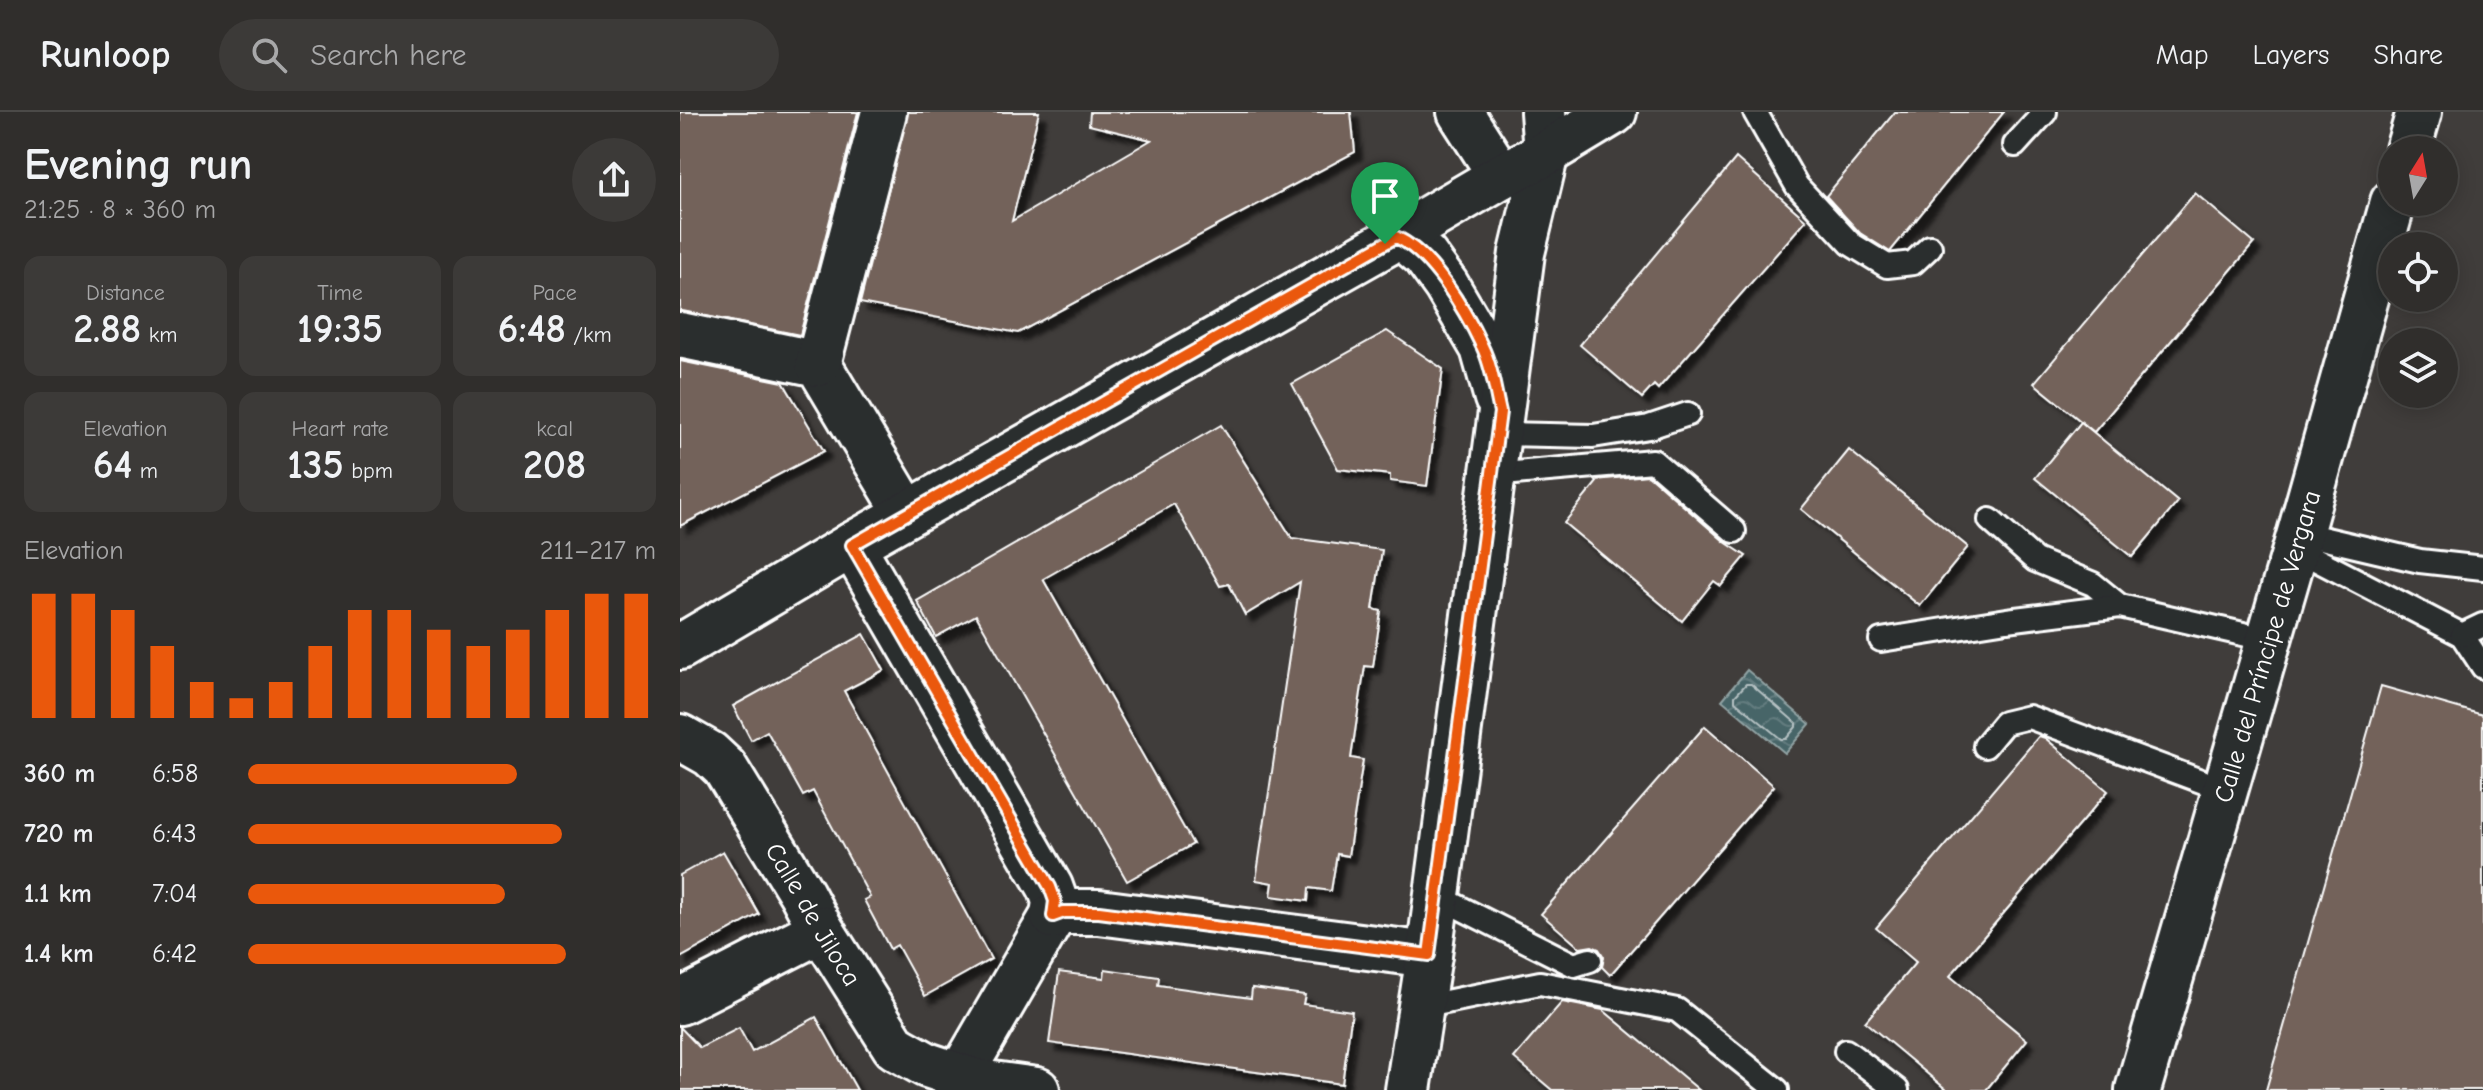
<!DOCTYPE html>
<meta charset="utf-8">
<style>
:root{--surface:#302e2c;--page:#3c3a38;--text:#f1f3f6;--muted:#a8a8a9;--line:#4b4a48;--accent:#ea580c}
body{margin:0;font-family:"Comic Neue",sans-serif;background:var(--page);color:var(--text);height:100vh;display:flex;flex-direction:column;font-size:30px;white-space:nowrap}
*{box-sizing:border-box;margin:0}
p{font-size:26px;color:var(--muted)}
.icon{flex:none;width:44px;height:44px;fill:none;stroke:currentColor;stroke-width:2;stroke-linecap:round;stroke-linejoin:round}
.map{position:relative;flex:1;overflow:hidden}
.sheet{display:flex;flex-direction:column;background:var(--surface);width:680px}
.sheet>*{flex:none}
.needle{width:52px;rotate:11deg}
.controls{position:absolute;left:1698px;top:24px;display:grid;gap:16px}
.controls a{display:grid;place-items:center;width:80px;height:80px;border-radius:50%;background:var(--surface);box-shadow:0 4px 20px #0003,0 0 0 2px var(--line);font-size:40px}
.pin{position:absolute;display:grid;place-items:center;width:68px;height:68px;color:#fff;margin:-82px -34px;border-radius:50% 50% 50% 0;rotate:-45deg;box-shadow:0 0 8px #0007}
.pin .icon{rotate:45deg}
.round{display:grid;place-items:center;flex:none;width:84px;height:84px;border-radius:42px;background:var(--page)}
.overview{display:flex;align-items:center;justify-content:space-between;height:136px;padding:0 24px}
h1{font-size:44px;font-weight:800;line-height:60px}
.metrics{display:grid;grid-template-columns:repeat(3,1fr);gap:12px;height:136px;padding:8px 24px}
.metrics div{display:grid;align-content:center;border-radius:16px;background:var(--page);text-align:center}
.metrics b{font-size:40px;font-weight:800}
.metrics small{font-size:22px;font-weight:400}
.metrics p{font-size:22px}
.chart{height:224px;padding:16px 24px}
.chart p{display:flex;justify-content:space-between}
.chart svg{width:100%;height:144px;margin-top:8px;stroke:var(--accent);stroke-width:6}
ul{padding:0 24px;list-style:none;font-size:26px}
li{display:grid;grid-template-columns:128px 96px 1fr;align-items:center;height:60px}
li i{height:20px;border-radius:10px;background:var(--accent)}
header{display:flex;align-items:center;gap:48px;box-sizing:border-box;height:112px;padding:0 40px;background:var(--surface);border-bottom:2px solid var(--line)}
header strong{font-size:38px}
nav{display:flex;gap:44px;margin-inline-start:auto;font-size:28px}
.search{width:560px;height:72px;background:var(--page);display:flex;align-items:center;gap:20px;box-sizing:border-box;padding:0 28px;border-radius:44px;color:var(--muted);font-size:30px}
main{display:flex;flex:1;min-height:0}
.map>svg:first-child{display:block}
.water{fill:url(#water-waves);stroke:#91a3a4;stroke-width:2}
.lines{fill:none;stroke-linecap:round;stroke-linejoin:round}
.shore{stroke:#b5c1c3;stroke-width:2}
.building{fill:#73625a;stroke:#fff;stroke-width:2;filter:url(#shadow)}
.lane-casing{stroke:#fff;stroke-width:28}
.street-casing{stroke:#fff;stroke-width:50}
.secondary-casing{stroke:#fff;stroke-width:50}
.lane{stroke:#2a2d2e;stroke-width:22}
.street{stroke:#2a2d2e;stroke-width:44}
.secondary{stroke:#2a2d2e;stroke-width:44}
.route-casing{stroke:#fff;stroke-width:16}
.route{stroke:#ea580c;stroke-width:10}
.labels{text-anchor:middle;stroke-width:8;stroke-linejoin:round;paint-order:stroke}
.street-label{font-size:26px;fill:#fff;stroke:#2a2d2e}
</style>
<header>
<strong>Runloop</strong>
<div class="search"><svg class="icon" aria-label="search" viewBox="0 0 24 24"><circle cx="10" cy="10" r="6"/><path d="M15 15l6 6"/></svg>Search here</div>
<nav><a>Map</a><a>Layers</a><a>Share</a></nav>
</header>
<main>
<section class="sheet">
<div class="overview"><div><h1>Evening run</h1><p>21:25 · 8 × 360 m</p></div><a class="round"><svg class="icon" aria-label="share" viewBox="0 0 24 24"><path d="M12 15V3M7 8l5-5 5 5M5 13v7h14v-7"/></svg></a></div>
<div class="metrics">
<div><p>Distance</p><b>2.88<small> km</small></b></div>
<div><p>Time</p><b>19:35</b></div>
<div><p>Pace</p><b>6:48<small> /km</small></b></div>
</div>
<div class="metrics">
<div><p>Elevation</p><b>64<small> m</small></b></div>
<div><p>Heart rate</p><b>135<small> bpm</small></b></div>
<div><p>kcal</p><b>208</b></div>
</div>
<div class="chart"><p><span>Elevation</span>211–217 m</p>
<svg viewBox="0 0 160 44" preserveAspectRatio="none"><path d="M5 44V6M15 44V6M25 44V11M35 44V22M45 44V33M55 44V38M65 44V33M75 44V22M85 44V11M95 44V11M105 44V17M115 44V22M125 44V17M135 44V11M145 44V6M155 44V6"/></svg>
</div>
<ul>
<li><b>360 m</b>6:58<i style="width:66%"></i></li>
<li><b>720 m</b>6:43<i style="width:77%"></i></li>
<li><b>1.1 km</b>7:04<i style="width:63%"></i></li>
<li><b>1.4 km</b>6:42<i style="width:78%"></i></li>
</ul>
</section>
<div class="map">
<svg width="1803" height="978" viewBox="0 0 1803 978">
<defs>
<pattern id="water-waves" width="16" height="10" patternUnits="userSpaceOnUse" patternTransform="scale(2)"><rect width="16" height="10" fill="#476568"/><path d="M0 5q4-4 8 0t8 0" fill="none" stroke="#637c7f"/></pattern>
<filter id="shadow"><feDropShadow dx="7" dy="7" stdDeviation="2" flood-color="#0009"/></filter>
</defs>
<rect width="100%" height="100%" fill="#403d3b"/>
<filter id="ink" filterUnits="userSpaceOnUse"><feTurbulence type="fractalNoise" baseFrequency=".0125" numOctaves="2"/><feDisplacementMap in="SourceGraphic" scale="16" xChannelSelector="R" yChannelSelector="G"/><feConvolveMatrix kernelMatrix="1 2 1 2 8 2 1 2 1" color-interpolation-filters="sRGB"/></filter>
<g filter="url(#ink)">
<polygon class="water" points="1067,558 1130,612 1105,641 1042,588"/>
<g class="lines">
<polygon class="shore" points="1066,572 1071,572 1116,611 1116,615 1106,627 1101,627 1055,589 1055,584"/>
</g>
<g class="building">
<polygon points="0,0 178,0 120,223 0,199"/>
<polygon points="228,0 359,0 332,109 471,28 409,13 410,0 671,0 675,40 338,221 180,191"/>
<polygon points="1215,0 1324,0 1210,140 1180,121 1146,84"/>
<polygon points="1056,46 1126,108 978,277 974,273 962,286 900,233"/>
<polygon points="1515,81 1574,131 1414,320 1354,271"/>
<polygon points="707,219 763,257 747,374 710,369 710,363 658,357 612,272"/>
<polygon points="0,249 103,270 144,339 0,414"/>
<polygon points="1401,310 1498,390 1452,445 1355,366"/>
<polygon points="541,313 612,426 702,438 693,497 701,499 693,555 685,554 671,646 683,648 668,744 657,742 651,779 629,776 628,789 591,784 593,771 576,768 620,470 565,503 549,472 540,474 494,392 363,467 513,732 447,769 296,503 256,525 237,489"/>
<polygon points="1169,338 1288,435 1240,494 1121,397"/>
<polygon points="968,363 1045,430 1066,444 1041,474 1034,469 1002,509 884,411 917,370 915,368"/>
<polygon points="184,522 204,558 164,579 311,847 245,884 217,833 210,837 184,788 190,785 133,679 123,684 87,619 71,628 53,594"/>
<polygon points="1701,574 1803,603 1803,978 1586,978"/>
<polygon points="1025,614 1094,674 930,863 922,855 924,845 919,837 912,834 900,836 861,802"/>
<polygon points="1359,624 1365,626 1428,679 1270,864 1347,928 1306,978 1267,978 1185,910 1236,850 1196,816"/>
<polygon points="43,739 79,802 0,846 0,763"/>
<polygon points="425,857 479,865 478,873 571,886 572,876 625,883 623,892 672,899 662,972 369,931 379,860 424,866"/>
<polygon points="882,890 923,898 1019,978 872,978 834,946"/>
<polygon points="136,905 177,978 0,978 0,915 20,936 59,916 72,940"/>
</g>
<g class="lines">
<defs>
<g id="lane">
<polyline points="1075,0 1117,74 1171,132 1207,154 1233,151 1250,135"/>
<polyline points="1335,33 1365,0"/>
<polyline points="818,322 913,324 969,315 1008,302"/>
<polyline points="812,363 973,349 1054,419"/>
<polyline points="1310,408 1355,448 1413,472 1440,494"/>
<polyline points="1620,421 1740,449 1803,456"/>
<polyline points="1616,437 1782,523 1803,555"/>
<polyline points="1782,523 1803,513"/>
<polyline points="1201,528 1327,508 1440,494 1589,528"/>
<polyline points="1305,634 1324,611 1349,605 1545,678"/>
<polyline points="757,784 894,853 910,848"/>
<polyline points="741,895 860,871 997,898 1097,978"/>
<polyline points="1166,939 1217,978"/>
</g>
<g id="street">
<polyline points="780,0 821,64"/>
<polyline points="716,125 731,132 745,144 766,173 803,236 817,286"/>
<polyline points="0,223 138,252 227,401"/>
<polyline points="138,252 204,0"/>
<polyline points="172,433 370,775 375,789 373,804 280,964"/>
<path id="s1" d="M 0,625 L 30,642 L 45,656 L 122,782 L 140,816 L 215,935 L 247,953 L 298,970 L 357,978"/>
<polyline points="373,804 384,800 419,800 749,843"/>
<polyline points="0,890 129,824 140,816"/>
<polyline points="728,978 749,843 842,141 866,41 863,0"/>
</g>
<g id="secondary">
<polyline points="1728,38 1739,0"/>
<polyline points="0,535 172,433 705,132 821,64 866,41 934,0"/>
<path id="s2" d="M 1458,978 L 1620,421 L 1713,90"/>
</g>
</defs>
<use href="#lane" class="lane-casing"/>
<use href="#street" class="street-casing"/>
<use href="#secondary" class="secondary-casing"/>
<use href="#lane" class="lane"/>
<use href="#street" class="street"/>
<use href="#secondary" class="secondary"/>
</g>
</g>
<g class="lines" filter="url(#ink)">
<defs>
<path id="route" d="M 716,125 C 752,141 785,198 802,234 C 812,254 815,279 820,300 L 749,843 L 419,800 L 384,800 L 373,804 L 375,789 L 370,775 L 172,433 Z"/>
</defs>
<use href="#route" class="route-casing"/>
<use href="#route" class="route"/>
</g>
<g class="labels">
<g class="street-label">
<text dy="9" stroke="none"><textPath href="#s2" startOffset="462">Calle del Príncipe de Vergara</textPath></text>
<text dy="9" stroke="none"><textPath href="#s1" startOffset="226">Calle de Jiloca</textPath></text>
</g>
</g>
</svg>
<div class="controls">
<a><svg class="needle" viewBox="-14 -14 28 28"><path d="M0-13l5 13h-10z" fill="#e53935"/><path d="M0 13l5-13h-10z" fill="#a8a8a9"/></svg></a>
<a><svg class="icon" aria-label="locate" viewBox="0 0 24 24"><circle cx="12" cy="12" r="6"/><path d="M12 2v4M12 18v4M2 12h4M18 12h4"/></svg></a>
<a><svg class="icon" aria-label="layers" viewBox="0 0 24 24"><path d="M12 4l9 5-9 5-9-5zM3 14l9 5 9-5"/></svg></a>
</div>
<div class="pin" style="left:705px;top:132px;background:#1e9e55"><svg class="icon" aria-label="arrive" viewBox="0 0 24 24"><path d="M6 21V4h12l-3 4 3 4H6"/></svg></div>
</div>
</main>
